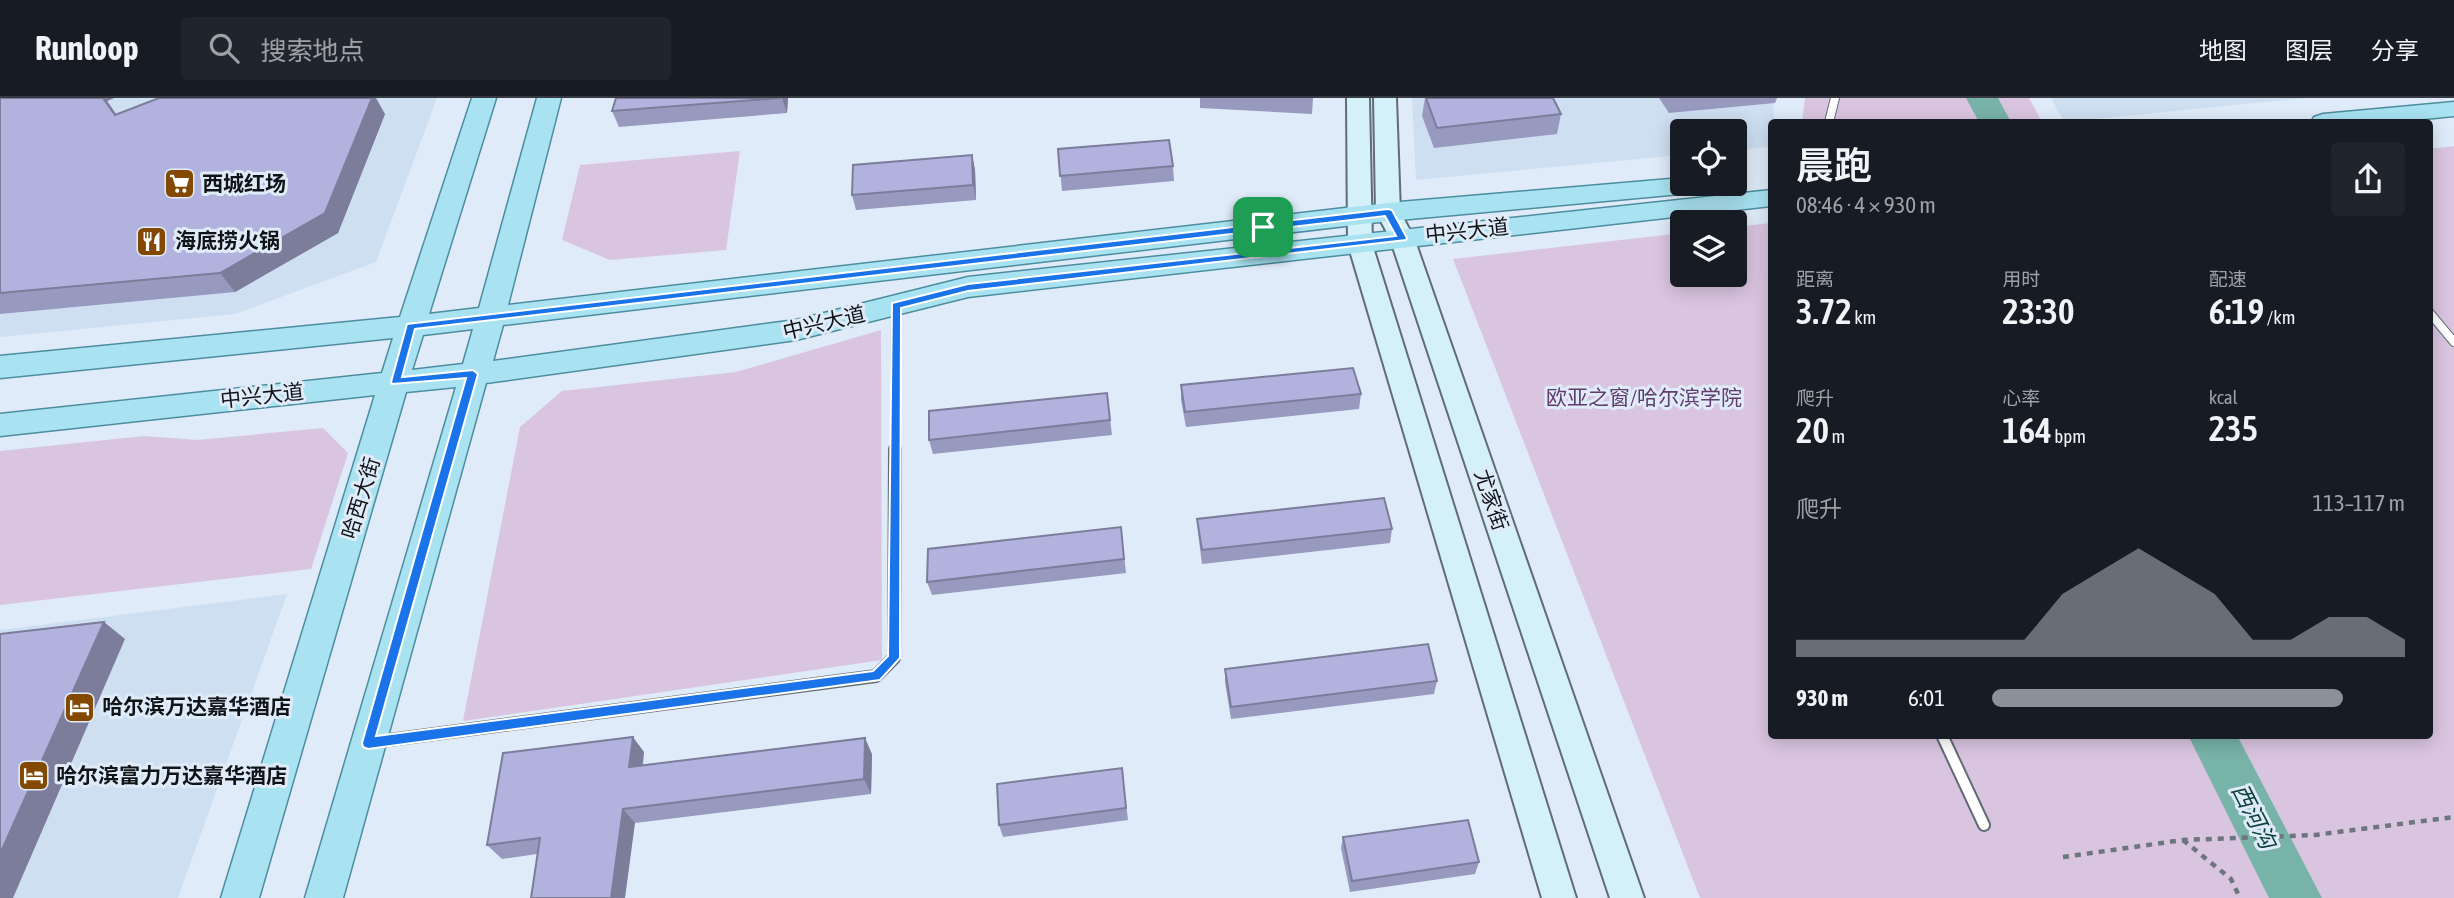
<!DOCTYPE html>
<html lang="zh">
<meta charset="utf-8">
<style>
:root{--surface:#171b24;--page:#20242c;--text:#f1f3f6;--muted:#9ea1a6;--line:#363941;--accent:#8c9099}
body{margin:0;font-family:"Asap Condensed","Noto Sans SC",sans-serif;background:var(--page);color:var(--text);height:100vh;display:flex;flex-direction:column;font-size:26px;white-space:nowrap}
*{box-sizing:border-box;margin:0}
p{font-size:23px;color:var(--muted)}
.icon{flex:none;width:38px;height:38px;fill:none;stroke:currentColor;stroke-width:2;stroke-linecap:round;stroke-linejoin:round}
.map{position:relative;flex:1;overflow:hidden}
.sheet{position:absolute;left:1768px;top:21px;width:665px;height:620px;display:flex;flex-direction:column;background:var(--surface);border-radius:7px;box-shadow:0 4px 18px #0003}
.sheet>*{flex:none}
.buttons{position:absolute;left:1670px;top:21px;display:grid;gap:14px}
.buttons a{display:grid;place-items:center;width:77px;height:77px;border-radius:7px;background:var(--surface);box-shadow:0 4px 18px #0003;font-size:35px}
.pin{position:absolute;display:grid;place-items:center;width:60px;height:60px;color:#fff;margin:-30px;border-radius:14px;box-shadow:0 4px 10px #0006}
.round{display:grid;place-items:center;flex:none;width:74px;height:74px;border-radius:7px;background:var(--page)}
.overview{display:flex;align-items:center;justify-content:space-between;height:119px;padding:0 28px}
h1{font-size:38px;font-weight:600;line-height:52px}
.metrics{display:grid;grid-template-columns:repeat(3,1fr);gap:10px;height:119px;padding:7px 28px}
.metrics div{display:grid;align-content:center}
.metrics b{font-size:35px;font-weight:600}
.metrics small{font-size:19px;font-weight:400}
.metrics p{font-size:19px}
.chart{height:196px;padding:14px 28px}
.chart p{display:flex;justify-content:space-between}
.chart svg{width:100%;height:126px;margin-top:7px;fill:var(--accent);opacity:.7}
ul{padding:0 28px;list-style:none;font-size:23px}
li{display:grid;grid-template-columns:112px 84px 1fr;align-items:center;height:52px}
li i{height:18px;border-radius:9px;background:var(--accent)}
header{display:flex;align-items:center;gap:42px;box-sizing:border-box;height:98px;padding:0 35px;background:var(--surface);border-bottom:2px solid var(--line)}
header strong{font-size:33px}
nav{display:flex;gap:38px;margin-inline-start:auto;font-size:24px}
.search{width:490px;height:63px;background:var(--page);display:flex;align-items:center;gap:18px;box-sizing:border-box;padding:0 24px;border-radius:7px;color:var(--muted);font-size:26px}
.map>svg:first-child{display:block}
.built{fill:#cedff2}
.green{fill:#dac5e1}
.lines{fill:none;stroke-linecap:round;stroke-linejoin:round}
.river{fill:#78b3a9;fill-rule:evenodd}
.lane-far1-casing{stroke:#626c77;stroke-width:10}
.lane-casing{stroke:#626c77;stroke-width:14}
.secondary-casing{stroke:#626c77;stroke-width:4}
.primary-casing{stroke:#4e8d9f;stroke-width:3}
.path{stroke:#6d757d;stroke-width:4.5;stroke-dasharray:6 6;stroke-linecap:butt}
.lane-far1{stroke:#fff;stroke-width:8}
.lane{stroke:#fff;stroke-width:10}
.secondary{fill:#d4f0f8;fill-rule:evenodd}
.primary{fill:#a9e2f1;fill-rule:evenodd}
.wall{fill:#9899bf}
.shaded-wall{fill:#7c7d9b}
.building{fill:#b1b2de;stroke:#7c7d9b;stroke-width:2}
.route{fill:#1a73e8;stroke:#fff;stroke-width:2;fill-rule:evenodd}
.labels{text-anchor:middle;stroke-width:6;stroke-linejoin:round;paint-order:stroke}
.poi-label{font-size:21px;font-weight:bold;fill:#101418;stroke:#dfebf8;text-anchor:start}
.street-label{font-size:21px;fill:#101418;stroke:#dfebf8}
.park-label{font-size:21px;fill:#633b6d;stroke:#dfebf8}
.water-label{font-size:23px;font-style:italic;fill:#0d433c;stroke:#dfebf8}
</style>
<header>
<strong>Runloop</strong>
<div class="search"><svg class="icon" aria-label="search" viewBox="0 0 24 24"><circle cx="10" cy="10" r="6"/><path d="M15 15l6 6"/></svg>搜索地点</div>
<nav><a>地图</a><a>图层</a><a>分享</a></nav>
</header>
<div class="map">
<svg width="2454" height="800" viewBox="0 0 2454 800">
<rect width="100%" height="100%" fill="#dfebf8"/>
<g class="built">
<polygon points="0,0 437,0 376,164 235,216 0,239"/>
<polygon points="1412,0 1772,0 1775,24 1771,24 1771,49 1734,52 1734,33 1682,33 1682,57 1416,82"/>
<polygon points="2051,0 2306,0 2064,24"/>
<polygon points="287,496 178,800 0,800 0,532"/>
</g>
<g class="green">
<polygon points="1805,0 2029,0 2042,24 1802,24"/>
<polygon points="2454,48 2454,800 1700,800 1453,161 1682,135 1682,177 1734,177 1734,129 1771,125 1771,637 2429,637 2429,51"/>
<polygon points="740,53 726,152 610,162 562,142 580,67"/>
<polygon points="881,232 882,562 463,623 520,329 562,293 736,274"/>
<polygon points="323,330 348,355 311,471 0,507 0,353 144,338 198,342"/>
</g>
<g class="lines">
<g class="river">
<polygon points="1966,0 1998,0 2011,24 1979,24"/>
<polygon points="2188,637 2237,637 2322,800 2269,800"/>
</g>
<defs>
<g id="lane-far1">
<polyline points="1829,24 1835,0"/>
<polyline points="2429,214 2454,244"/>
<polyline points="895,353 896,207"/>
</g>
<g id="lane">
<polyline points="1942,637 1984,727"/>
<polyline points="374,644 876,578 894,560 895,351"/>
</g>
<g id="secondary">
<polygon points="1347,0 1369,0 1372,146 1576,800 1542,800 1348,146"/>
<polygon points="1374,0 1396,0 1400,114 1414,140 1644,800 1610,800 1390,140 1376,114"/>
</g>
<g id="primary">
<path d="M 472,0 L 496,0 L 429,216 L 479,210 L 537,0 L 561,0 L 508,207 L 1388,105 L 1682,80 L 1682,86 L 1715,86 L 1711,92 L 1702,94 L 1388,123 L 503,227 L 493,263 L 796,222 L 968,179 L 1771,92 L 1771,108 L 968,199 L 796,242 L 486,285 L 343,800 L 305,800 L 456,289 L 406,294 L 259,800 L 221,800 L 375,297 L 0,338 L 0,316 L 382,275 L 393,240 L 0,280 L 0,258 L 400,219 ZM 473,231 L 463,266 L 412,272 L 423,237 Z"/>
<polygon points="2454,4 2454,18 2393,24 2311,24 2314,19 2323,16"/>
</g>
</defs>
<use href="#lane-far1" class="lane-far1-casing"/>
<use href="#lane" class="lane-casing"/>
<use href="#secondary" class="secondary-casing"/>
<use href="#primary" class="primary-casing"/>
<g class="path">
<polyline points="2183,742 2231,781 2240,800"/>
<polyline points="2063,759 2183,742 2315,737 2454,719"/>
</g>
<use href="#lane-far1" class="lane-far1"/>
<use href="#lane" class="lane"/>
<use href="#secondary" class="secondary"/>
<use href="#primary" class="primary"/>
</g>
<g class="wall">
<polygon points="0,0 114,0 107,3 116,16 385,16 338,135 235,194 0,216"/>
<polygon points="616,0 788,0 787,15 619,29 612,13"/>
<polygon points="1200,0 1313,0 1312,16 1200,10"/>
<polygon points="1425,0 1553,0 1561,16 1557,36 1434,50 1422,18"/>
<polygon points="1659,0 1777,0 1775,5 1669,15"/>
<polygon points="1058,51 1173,68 1174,83 1062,93"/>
<polygon points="972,57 975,72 976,102 856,112 852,97"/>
<polygon points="1181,287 1361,296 1359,311 1186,329 1181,302"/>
<polygon points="1107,295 1112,337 933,356 929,342"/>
<polygon points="1197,421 1392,431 1390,445 1202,466 1198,435"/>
<polygon points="1121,429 1126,475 932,497 927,484"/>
<polygon points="1225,571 1437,583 1434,596 1231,621 1225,584"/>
<polygon points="644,654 643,667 872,656 871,696 635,725 537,756 502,761 487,747"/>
<polygon points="1122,670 1128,722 1003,739 999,727"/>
<polygon points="1343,739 1479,764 1475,776 1350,794 1341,750"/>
</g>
<g class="shaded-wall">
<polygon points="103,0 114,0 107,3 130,37"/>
<polygon points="372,0 376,0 385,16 338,135 235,194 220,175"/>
<polygon points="782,0 788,0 787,15"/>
<polygon points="972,57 975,72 976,102 973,87"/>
<polygon points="104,524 125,541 13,800 0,800 0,756"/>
<polygon points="633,639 644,654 640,684 629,669"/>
<polygon points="865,640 872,656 871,696 864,681"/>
<polygon points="623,711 635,725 625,800 611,800"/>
</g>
<g class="building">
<polygon points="0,0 103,0 115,17 159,0 372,0 325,115 220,175 0,195"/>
<polygon points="616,0 781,0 612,13"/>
<polygon points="1426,0 1553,0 1561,16 1437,30"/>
<polygon points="1169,42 1173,68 1060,78 1058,51"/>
<polygon points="972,57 973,87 852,97 853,67"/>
<polygon points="1353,270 1361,296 1185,314 1181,287"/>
<polygon points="1107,295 1110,322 929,342 929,313"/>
<polygon points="1384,400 1392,431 1202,452 1197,421"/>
<polygon points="1121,429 1124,461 927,484 928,451"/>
<polygon points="104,524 0,756 0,536"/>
<polygon points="1428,546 1437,583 1231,609 1225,571"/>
<polygon points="633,639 629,669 865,640 864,681 623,711 611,800 531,800 540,740 487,747 503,655"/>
<polygon points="1122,670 1126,710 999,727 997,686"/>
<polygon points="1468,722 1479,764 1352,783 1343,739"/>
</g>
<path class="route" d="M 1388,111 L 1392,112 L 1407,140 L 1406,142 L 968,193 L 901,210 L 900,560 L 880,582 L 368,651 L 363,649 L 362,645 L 466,280 L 392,286 L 391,284 L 407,226 ZM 1385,118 L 1396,138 L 968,186 L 892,205 L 888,558 L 873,573 L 376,638 L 478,276 L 473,272 L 402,279 L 415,231 Z"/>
<defs>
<symbol id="supermarket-square" viewBox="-11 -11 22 22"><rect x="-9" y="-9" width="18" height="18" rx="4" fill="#844901" stroke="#dfebf8"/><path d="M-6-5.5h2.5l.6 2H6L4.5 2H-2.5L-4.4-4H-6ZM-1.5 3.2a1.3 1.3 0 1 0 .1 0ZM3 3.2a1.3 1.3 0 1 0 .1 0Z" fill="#fff"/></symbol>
<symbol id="restaurant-square" viewBox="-11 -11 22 22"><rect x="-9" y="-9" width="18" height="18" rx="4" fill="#844901" stroke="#dfebf8"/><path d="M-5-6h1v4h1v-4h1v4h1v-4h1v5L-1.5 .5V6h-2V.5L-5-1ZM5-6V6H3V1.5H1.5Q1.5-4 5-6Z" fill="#fff"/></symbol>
<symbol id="hotel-square" viewBox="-11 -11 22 22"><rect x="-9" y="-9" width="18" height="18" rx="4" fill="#844901" stroke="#dfebf8"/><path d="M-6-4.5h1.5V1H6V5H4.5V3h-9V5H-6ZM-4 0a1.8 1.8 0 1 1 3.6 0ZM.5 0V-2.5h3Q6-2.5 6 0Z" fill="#fff"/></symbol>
</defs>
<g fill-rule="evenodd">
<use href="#supermarket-square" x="162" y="68" width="35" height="35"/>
<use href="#restaurant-square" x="134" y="126" width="35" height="35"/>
<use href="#hotel-square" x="62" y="592" width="35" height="35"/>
<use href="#hotel-square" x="16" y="660" width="35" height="35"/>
</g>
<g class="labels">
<g class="poi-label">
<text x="202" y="93">西城红场</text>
<text x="175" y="150">海底捞火锅</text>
<text x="102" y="616">哈尔滨万达嘉华酒店</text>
<text x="56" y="685">哈尔滨富力万达嘉华酒店</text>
</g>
<g class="street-label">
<text transform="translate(1467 133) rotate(-6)" y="7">中兴大道</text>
<text transform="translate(824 225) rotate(-13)" y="7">中兴大道</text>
<text transform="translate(262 298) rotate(-6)" y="7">中兴大道</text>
<text transform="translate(361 400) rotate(-73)" y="7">哈西大街</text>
<text transform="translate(1491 402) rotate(71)" y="7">尤家街</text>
</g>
<g class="park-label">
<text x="1644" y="307">欧亚之窗/哈尔滨学院</text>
</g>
<g class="water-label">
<text transform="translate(2254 718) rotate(63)" y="8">西河沟</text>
</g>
</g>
</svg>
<div class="buttons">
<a><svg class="icon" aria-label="locate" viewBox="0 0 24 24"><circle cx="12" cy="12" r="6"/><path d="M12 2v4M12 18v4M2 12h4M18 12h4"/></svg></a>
<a><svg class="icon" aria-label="layers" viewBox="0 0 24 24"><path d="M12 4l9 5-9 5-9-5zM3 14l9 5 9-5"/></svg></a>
</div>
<div class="pin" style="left:1263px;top:129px;background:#1e9e55"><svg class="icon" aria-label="arrive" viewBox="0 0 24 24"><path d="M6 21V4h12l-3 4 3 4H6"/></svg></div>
<section class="sheet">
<div class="overview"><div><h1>晨跑</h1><p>08:46 · 4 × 930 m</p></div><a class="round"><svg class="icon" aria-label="share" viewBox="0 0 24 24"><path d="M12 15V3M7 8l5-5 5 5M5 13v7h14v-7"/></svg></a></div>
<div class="metrics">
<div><p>距离</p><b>3.72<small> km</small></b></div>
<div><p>用时</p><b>23:30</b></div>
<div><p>配速</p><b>6:19<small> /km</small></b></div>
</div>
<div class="metrics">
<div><p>爬升</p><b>20<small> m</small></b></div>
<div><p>心率</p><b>164<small> bpm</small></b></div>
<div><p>kcal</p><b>235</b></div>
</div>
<div class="chart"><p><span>爬升</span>113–117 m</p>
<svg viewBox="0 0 160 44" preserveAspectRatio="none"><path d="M0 44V38L10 38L20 38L30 38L40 38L50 38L60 38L70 22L80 14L90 6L100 14L110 22L120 38L130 38L140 30L150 30L160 38V44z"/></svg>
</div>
<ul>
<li><b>930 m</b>6:01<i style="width:85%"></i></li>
</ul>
</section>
</div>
